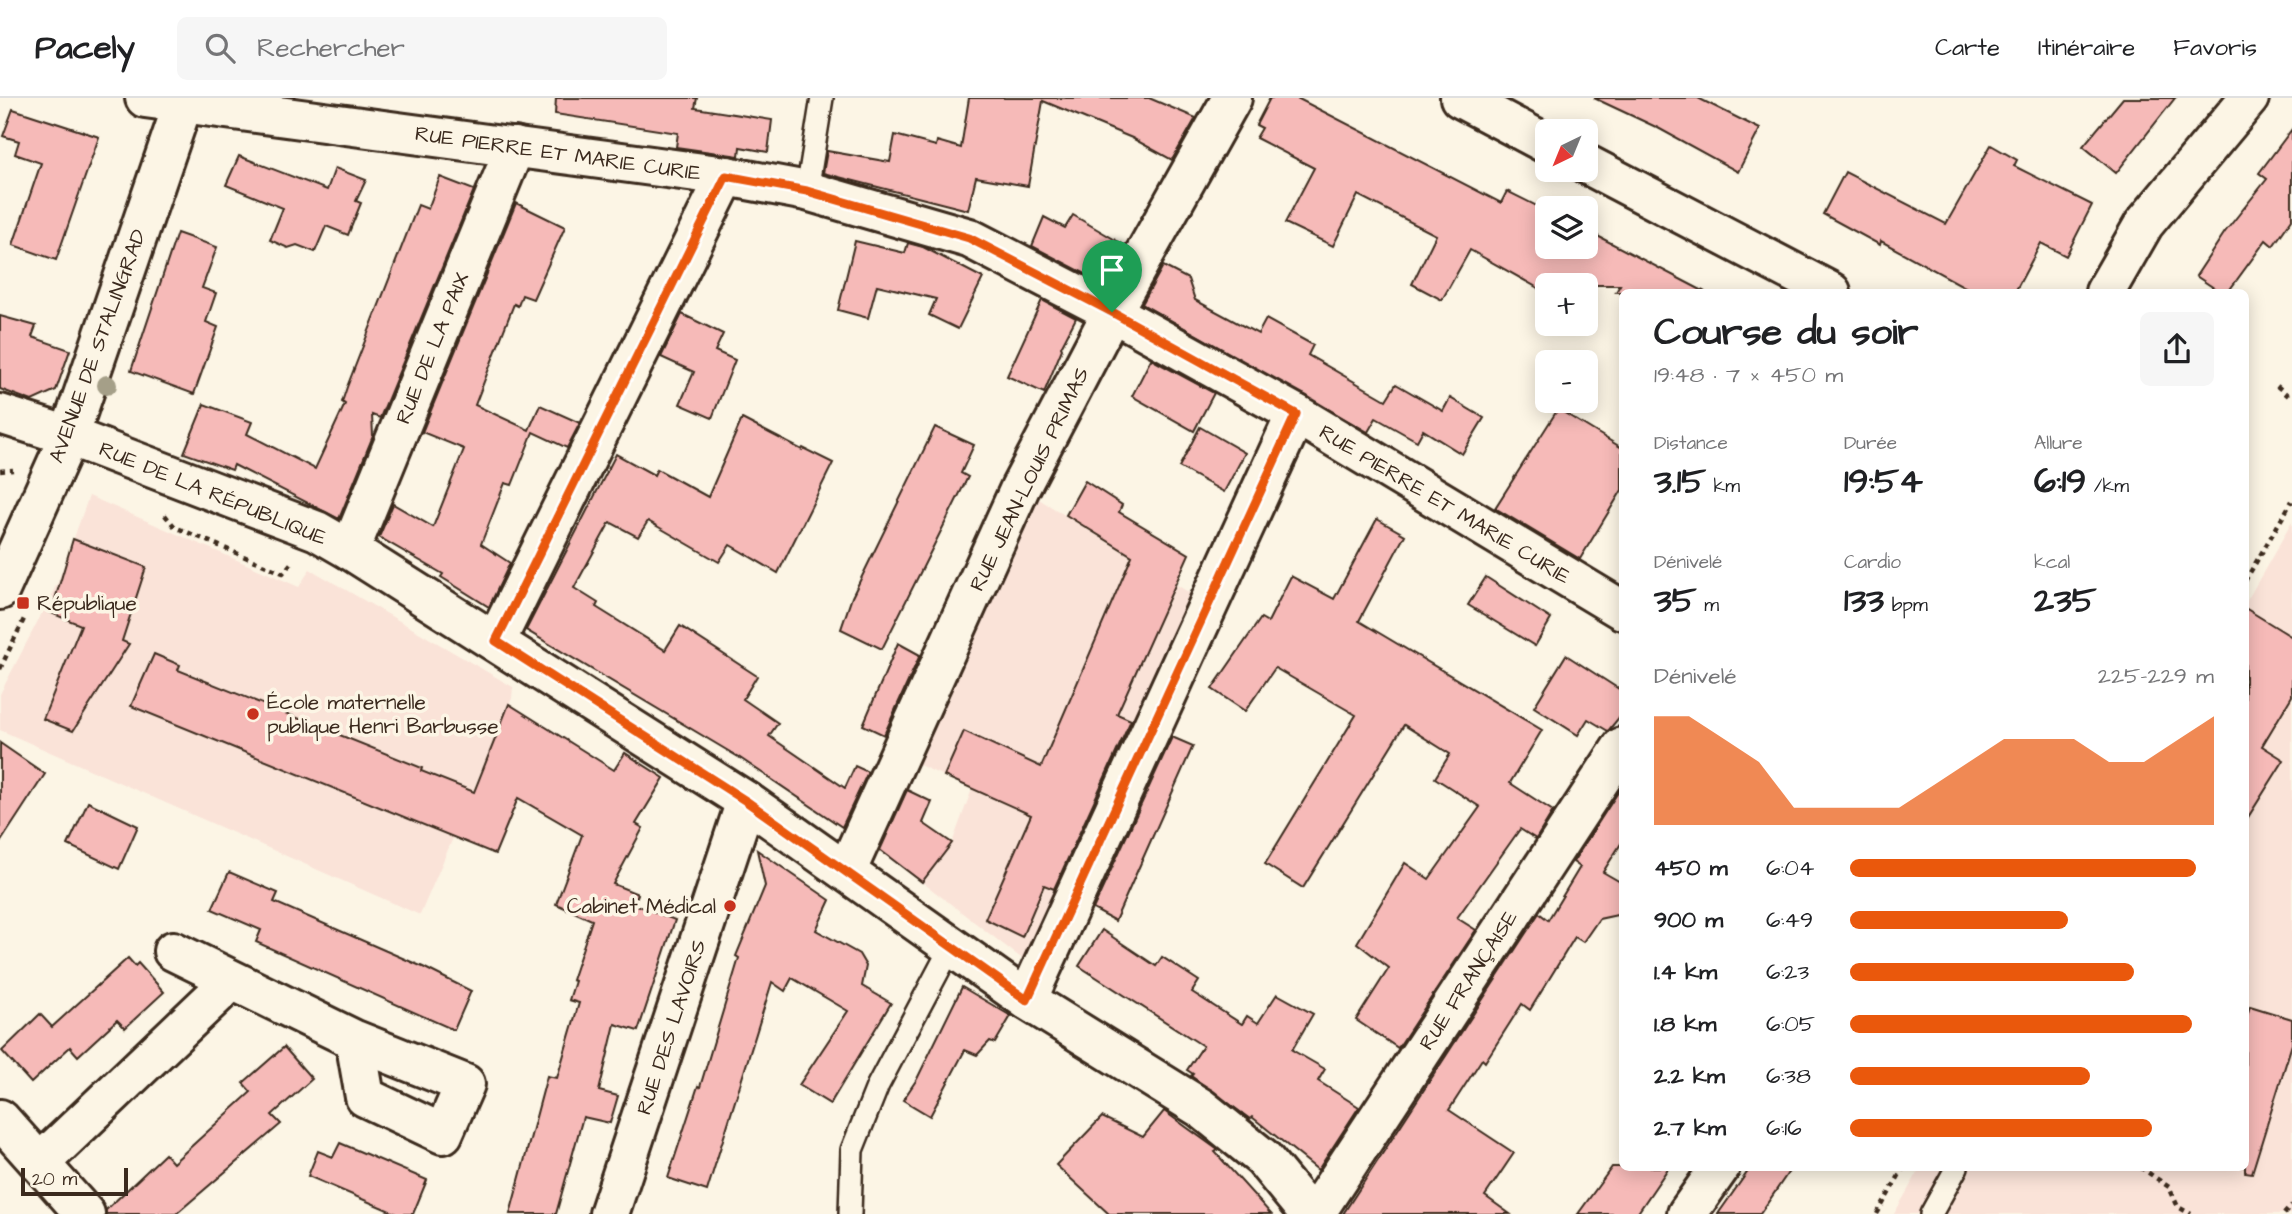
<!DOCTYPE html>
<html lang="fr">
<meta charset="utf-8">
<style>
:root{--surface:#fff;--page:#f6f6f6;--text:#202124;--muted:#757577;--line:#e0e0e0;--accent:#ea580c}
body{margin:0;font-family:"Architects Daughter",sans-serif;background:var(--page);color:var(--text);height:100vh;display:flex;flex-direction:column;font-size:26px;white-space:nowrap}
*{box-sizing:border-box;margin:0}
p{font-size:23px;color:var(--muted)}
.icon{flex:none;width:38px;height:38px;fill:none;stroke:currentColor;stroke-width:2;stroke-linecap:round;stroke-linejoin:round}
.map{position:relative;flex:1;overflow:hidden}
.drawer{position:absolute;left:1619px;top:191px;width:630px;height:882px;display:flex;flex-direction:column;background:var(--surface);border-radius:10px;box-shadow:0 4px 18px #0003}
.drawer>*{flex:none}
.needle{width:46px;rotate:223deg}
.buttons{position:absolute;left:1535px;top:21px;display:grid;gap:14px}
.buttons a{display:grid;place-items:center;width:63px;height:63px;border-radius:10px;background:var(--surface);box-shadow:0 4px 18px #0003;font-size:35px}
.scale{position:absolute;left:21px;bottom:18px;width:107px;box-sizing:border-box;padding-left:7px;border:4px solid #3b2a1e;border-top:0;font-size:19px;line-height:24px;white-space:nowrap;color:#3b2a1e;-webkit-text-stroke:5px #fcf5e5;paint-order:stroke}
.pin{position:absolute;display:grid;place-items:center;width:60px;height:60px;color:#fff;margin:-72px -30px;border-radius:50% 50% 50% 0;rotate:-45deg;box-shadow:0 0 7px #0007}
.pin .icon{rotate:45deg}
.round{display:grid;place-items:center;flex:none;width:74px;height:74px;border-radius:10px;background:var(--page)}
.summary{display:flex;align-items:center;justify-content:space-between;height:119px;padding:0 35px}
h1{font-size:38px;font-weight:800;line-height:52px}
.metrics{display:grid;grid-template-columns:repeat(3,1fr);gap:10px;height:119px;padding:7px 35px}
.metrics div{display:grid;align-content:center}
.metrics b{font-size:35px;font-weight:800}
.metrics small{font-size:19px;font-weight:400}
.metrics p{font-size:19px}
.chart{height:196px;padding:14px 35px}
.chart p{display:flex;justify-content:space-between}
.chart svg{width:100%;height:126px;margin-top:7px;fill:var(--accent);opacity:.7}
ul{padding:0 35px;list-style:none;font-size:23px}
li{display:grid;grid-template-columns:112px 84px 1fr;align-items:center;height:52px}
li i{height:18px;border-radius:9px;background:var(--accent)}
header{display:flex;align-items:center;gap:42px;box-sizing:border-box;height:98px;padding:0 35px;background:var(--surface);border-bottom:2px solid var(--line)}
header strong{font-size:33px}
nav{display:flex;gap:38px;margin-inline-start:auto;font-size:24px}
.search{width:490px;height:63px;background:var(--page);display:flex;align-items:center;gap:18px;box-sizing:border-box;padding:0 24px;border-radius:10px;color:var(--muted);font-size:26px}
.map>svg:first-child{display:block}
.built{fill:#fae3d8}
.building{fill:#f6bab8;stroke:#3b2a1e;stroke-width:2}
.lines{fill:none;stroke-linecap:round;stroke-linejoin:round}
.lane-casing{stroke:#3b2a1e;stroke-width:26}
.street-casing{stroke:#3b2a1e;stroke-width:44}
.secondary-casing{stroke:#3b2a1e;stroke-width:44}
.path{stroke:#3b2a1e;stroke-width:4.5;stroke-dasharray:5 5;stroke-linecap:butt}
.lane{stroke:#fcf5e5;stroke-width:21}
.street{stroke:#fcf5e5;stroke-width:38}
.secondary{stroke:#fcf5e5;stroke-width:38}
.tree{fill:#a59f88}
.route-casing{stroke:#fff;stroke-width:14}
.route{stroke:#ea580c;stroke-width:9}
.poi-dot{fill:#c8321e;stroke:#fcf5e5;stroke-width:2.5}
.labels{text-anchor:middle;stroke-width:7;stroke-linejoin:round;paint-order:stroke}
.street-label{font-size:21px;fill:#3b2a1e;stroke:#fcf5e5}
.poi-label{font-size:21px;fill:#3b2a1e;stroke:#fcf5e5;text-anchor:start}
</style>
<header>
<strong>Pacely</strong>
<div class="search"><svg class="icon" aria-label="search" viewBox="0 0 24 24"><circle cx="10" cy="10" r="6"/><path d="M15 15l6 6"/></svg>Rechercher</div>
<nav><a>Carte</a><a>Itinéraire</a><a>Favoris</a></nav>
</header>
<div class="map">
<svg width="2292" height="1116" viewBox="0 0 2292 1116">
<rect width="100%" height="100%" fill="#fcf5e5"/>
<filter id="ink" filterUnits="userSpaceOnUse"><feTurbulence type="fractalNoise" baseFrequency=".0143" numOctaves="2"/><feDisplacementMap in="SourceGraphic" scale="14" xChannelSelector="R" yChannelSelector="G"/><feConvolveMatrix kernelMatrix="1 2 1 2 8 2 1 2 1" color-interpolation-filters="sRGB"/></filter>
<g filter="url(#ink)">
<g class="built">
<polygon points="89,398 299,489 310,471 513,589 512,600 489,656 420,817 0,632 0,596 58,484"/>
<polygon points="1034,398 1193,497 1025,863 922,784 952,745 972,691 915,665"/>
<polygon points="2292,424 2292,1116 1894,1116 1921,1069 2245,1069 2245,506"/>
</g>
<g class="building">
<polygon points="556,0 697,0 695,10 772,22 768,54 740,49 739,58 676,49 678,35 555,16"/>
<polygon points="969,0 1149,0 1196,20 1172,62 1132,40 1043,3 1028,88 976,79 968,112 823,75 827,53 890,64 895,37 936,48 937,43 961,50"/>
<polygon points="1270,0 1297,0 1501,105 1507,93 1547,113 1547,149 1586,149 1586,132 1705,194 1616,194 1620,187 1547,187 1547,195 1470,152 1442,202 1412,186 1436,137 1358,97 1333,148 1285,125 1314,70 1256,40 1262,30 1256,27"/>
<polygon points="1594,0 1698,0 1760,31 1738,74 1658,30"/>
<polygon points="2123,0 2175,0 2116,75 2083,48"/>
<polygon points="13,11 99,39 56,162 13,147 41,65 15,56 19,43 3,38"/>
<polygon points="2292,31 2292,121 2273,148 2266,142 2228,194 2220,194 2196,178 2225,134 2267,81 2259,75"/>
<polygon points="1991,47 2017,62 2014,68 2092,107 2066,158 2041,145 2015,194 1974,194 1881,143 1880,147 1823,116 1845,74 1946,126"/>
<polygon points="239,58 327,92 335,70 366,82 356,103 361,105 348,137 326,128 315,154 297,147 288,150 270,142 283,110 226,87"/>
<polygon points="440,79 474,92 380,320 372,317 373,338 339,421 234,367 232,372 184,355 204,306 252,324 247,336 315,371 345,306 342,304 347,289 418,107 428,111"/>
<polygon points="516,105 565,129 533,201 522,197 518,208 514,206 475,307 529,332 540,307 580,325 567,350 533,334 512,387 505,385 481,446 510,465 489,509 441,479 443,476 379,439 393,406 433,429 464,351 422,334"/>
<polygon points="1073,117 1124,147 1103,185 1032,148 1044,119 1065,130"/>
<polygon points="177,135 217,149 202,190 216,195 206,224 218,229 194,296 131,273"/>
<polygon points="855,143 905,155 908,145 923,149 983,180 958,231 929,217 936,201 877,187 868,220 838,212"/>
<polygon points="1163,168 1188,181 1195,202 1258,236 1266,221 1313,247 1308,257 1386,302 1396,286 1443,313 1450,300 1484,320 1462,356 1423,332 1417,343 1376,320 1368,334 1142,206"/>
<polygon points="1042,202 1076,220 1061,249 1062,251 1044,295 1007,278"/>
<polygon points="682,216 723,236 715,253 735,262 712,320 680,306 694,274 661,259"/>
<polygon points="0,218 36,228 32,239 70,252 56,292 32,303 0,291"/>
<polygon points="1151,261 1214,295 1194,333 1132,298"/>
<polygon points="1558,311 1622,350 1622,392 1580,461 1495,410"/>
<polygon points="742,321 802,352 803,350 833,365 778,475 730,447 719,464 648,423 638,439 610,424 574,490 598,505 596,509 665,552 680,528 757,578 743,601 778,625 769,638 845,690 855,668 868,674 842,729 740,660 526,532 616,356 654,377 657,371 708,399"/>
<polygon points="935,329 974,347 961,375 968,379 882,551 841,531 852,499"/>
<polygon points="1200,329 1245,355 1224,394 1179,369"/>
<polygon points="1085,383 1122,407 1119,414 1189,456 1117,616 1131,622 1054,791 1044,787 1022,839 985,821 1031,717 944,678 964,633 1041,669 1132,458 1066,417"/>
<polygon points="1377,421 1405,437 1359,523 1542,632 1510,685 1553,713 1536,741 1520,731 1457,820 1476,832 1398,950 1356,922 1389,870 1357,845 1405,765 1429,781 1480,709 1435,680 1450,656 1404,627 1303,790 1265,766 1356,617 1275,570 1245,613 1212,591 1261,520 1268,524 1291,478 1334,501"/>
<polygon points="73,441 146,469 122,543 129,546 73,633 43,621 81,527 51,515"/>
<polygon points="1486,479 1551,521 1535,548 1468,507"/>
<polygon points="2245,510 2292,539 2292,598 2262,648 2284,662 2245,724"/>
<polygon points="898,545 920,557 884,637 863,627"/>
<polygon points="154,556 180,567 178,572 422,670 421,673 474,694 509,606 614,672 625,655 664,680 636,726 643,730 613,786 638,796 634,806 675,822 638,933 615,926 599,993 618,998 610,1025 583,1019 556,1116 510,1116 547,978 557,980 579,905 569,902 575,883 572,882 592,822 556,806 582,737 518,700 495,756 131,608"/>
<polygon points="1566,557 1622,593 1622,616 1608,633 1588,621 1578,637 1534,609"/>
<polygon points="1172,639 1193,648 1115,823 1093,811"/>
<polygon points="0,645 45,676 0,745"/>
<polygon points="1622,688 1622,744 1603,774 1622,785 1622,816 1599,821 1583,844 1575,839 1530,912 1522,906 1485,964 1482,961 1449,1012 1514,1055 1485,1098 1510,1116 1343,1116 1539,815 1548,822 1580,769 1573,764"/>
<polygon points="907,692 932,704 923,725 952,745 922,784 880,752"/>
<polygon points="88,704 138,728 119,771 68,747"/>
<polygon points="757,752 830,802 816,832 859,856 866,868 862,888 891,905 830,1006 799,987 848,913 792,880 785,893 772,884 707,1093 668,1080 698,988 700,989 739,860 736,858 765,788"/>
<polygon points="229,774 278,795 274,804 423,869 471,893 454,932 256,844 261,832 212,811"/>
<polygon points="1102,832 1156,868 1162,859 1199,883 1192,894 1242,926 1247,918 1258,925 1277,896 1313,916 1292,952 1325,971 1318,983 1359,1009 1318,1072 1252,1019 1250,1021 1191,978 1193,976 1187,972 1203,948 1079,868"/>
<polygon points="128,860 135,868 138,865 164,894 125,930 117,922 78,958 70,949 31,985 2,953 40,916 52,929"/>
<polygon points="962,889 1011,918 995,945 990,943 977,957 965,952 930,1018 903,1002 917,981"/>
<polygon points="2250,908 2292,921 2292,946 2252,1075 2245,1074 2245,924"/>
<polygon points="284,949 312,981 272,1017 281,1026 176,1116 106,1116 106,1112 165,1056 173,1065 251,994 243,985"/>
<polygon points="1164,1013 1218,1052 1215,1054 1271,1116 1109,1116 1056,1067 1102,1019 1143,1039"/>
<polygon points="340,1045 427,1082 413,1116 397,1116 308,1078 318,1053 333,1059"/>
<polygon points="1612,1069 1669,1069 1637,1116 1578,1116"/>
<polygon points="1751,1069 1792,1069 1760,1116 1718,1116"/>
</g>
<g class="lines">
<defs>
<g id="lane">
<polyline points="807,93 822,0"/>
<polyline points="850,1116 852,1052 878,987 951,849"/>
<polyline points="1931,1116 1957,1069"/>
</g>
<g id="street">
<polyline points="145,0 726,78 807,93 969,140 1112,214 1296,316 1622,512"/>
<polyline points="350,452 515,49"/>
<polyline points="496,543 726,78"/>
<polyline points="847,772 1020,390 1112,214 1232,0"/>
<polyline points="173,853 355,942 365,999 443,1036 465,986 355,942"/>
<polyline points="1027,902 1296,316"/>
<polyline points="0,1021 85,1116"/>
<polyline points="40,1065 231,883"/>
<polyline points="609,1116 746,703"/>
<polyline points="1315,1116 1622,649"/>
</g>
<g id="secondary">
<polyline points="1460,0 1547,46"/>
<polyline points="1586,66 1831,194"/>
<polyline points="2105,194 2144,126 2249,0"/>
<polyline points="0,316 69,338 317,433 350,452 746,703 1027,902 1201,1010 1263,1060 1309,1116"/>
<polyline points="0,492 69,338 185,0"/>
<polyline points="1687,1116 1720,1069"/>
</g>
</defs>
<use href="#lane" class="lane-casing"/>
<use href="#street" class="street-casing"/>
<use href="#secondary" class="secondary-casing"/>
<g class="path">
<polyline points="2277,288 2292,301"/>
<polyline points="0,373 13,372"/>
<polyline points="165,417 175,429 283,475 293,463"/>
<polyline points="2245,483 2292,403"/>
<polyline points="0,571 24,521"/>
<polyline points="2140,1069 2169,1089 2178,1109 2191,1116"/>
<polyline points="1877,1116 1904,1069"/>
<polyline points="2284,1116 2292,1107"/>
</g>
<use href="#lane" class="lane"/>
<use href="#street" class="street"/>
<use href="#secondary" class="secondary"/>
</g>
<circle class="tree" cx="107" cy="287" r="10"/>
</g>
<g class="lines" filter="url(#ink)">
<defs>
<polygon id="route" points="726,78 807,93 969,140 1112,214 1296,316 1027,902 746,703 496,543"/>
</defs>
<use href="#route" class="route-casing"/>
<use href="#route" class="route"/>
</g>
<g class="poi-dot">
<rect x="16" y="498" width="14" height="14" rx="3.5"/>
<circle cx="253" cy="616" r="7"/>
<circle cx="730" cy="808" r="7"/>
</g>
<g class="labels">
<g class="street-label">
<text transform="translate(558 55) rotate(8)" y="7">RUE PIERRE ET MARIE CURIE</text>
<text transform="translate(97 248) rotate(-70)" y="7">AVENUE DE STALINGRAD</text>
<text transform="translate(432 250) rotate(-68)" y="7">RUE DE LA PAIX</text>
<text transform="translate(1029 381) rotate(-64)" y="7">RUE JEAN-LOUIS PRIMAS</text>
<text transform="translate(213 395) rotate(22)" y="7">RUE DE LA RÉPUBLIQUE</text>
<text transform="translate(1445 406) rotate(31)" y="7">RUE PIERRE ET MARIE CURIE</text>
<text transform="translate(1468 882) rotate(-57)" y="7">RUE FRANÇAISE</text>
<text transform="translate(671 929) rotate(-72)" y="7">RUE DES LAVOIRS</text>
</g>
<g class="poi-label">
<text x="37" y="512">République</text>
<text x="267" y="611">École maternelle<tspan x="267" dy="24">publique Henri Barbusse</tspan></text>
<text x="716" y="815" text-anchor="end">Cabinet Médical</text>
</g>
</g>
</svg>
<div class="buttons">
<a><svg class="needle" viewBox="-14 -14 28 28"><path d="M0-13l5 13h-10z" fill="#e53935"/><path d="M0 13l5-13h-10z" fill="#757577"/></svg></a>
<a><svg class="icon" aria-label="layers" viewBox="0 0 24 24"><path d="M12 4l9 5-9 5-9-5zM3 14l9 5 9-5"/></svg></a>
<a>+</a>
<a>−</a>
</div>
<div class="scale">20 m</div>
<div class="pin" style="left:1112px;top:214px;background:#1e9e55"><svg class="icon" aria-label="arrive" viewBox="0 0 24 24"><path d="M6 21V4h12l-3 4 3 4H6"/></svg></div>
<section class="drawer">
<div class="summary"><div><h1>Course du soir</h1><p>19:48 · 7 × 450 m</p></div><a class="round"><svg class="icon" aria-label="share" viewBox="0 0 24 24"><path d="M12 15V3M7 8l5-5 5 5M5 13v7h14v-7"/></svg></a></div>
<div class="metrics">
<div><p>Distance</p><b>3.15<small> km</small></b></div>
<div><p>Durée</p><b>19:54</b></div>
<div><p>Allure</p><b>6:19<small> /km</small></b></div>
</div>
<div class="metrics">
<div><p>Dénivelé</p><b>35<small> m</small></b></div>
<div><p>Cardio</p><b>133<small> bpm</small></b></div>
<div><p>kcal</p><b>235</b></div>
</div>
<div class="chart"><p><span>Dénivelé</span>225–229 m</p>
<svg viewBox="0 0 160 44" preserveAspectRatio="none"><path d="M0 44V6L10 6L20 14L30 22L40 38L50 38L60 38L70 38L80 30L90 22L100 14L110 14L120 14L130 22L140 22L150 14L160 6V44z"/></svg>
</div>
<ul>
<li><b>450 m</b>6:04<i style="width:95%"></i></li>
<li><b>900 m</b>6:49<i style="width:60%"></i></li>
<li><b>1.4 km</b>6:23<i style="width:78%"></i></li>
<li><b>1.8 km</b>6:05<i style="width:94%"></i></li>
<li><b>2.2 km</b>6:38<i style="width:66%"></i></li>
<li><b>2.7 km</b>6:16<i style="width:83%"></i></li>
</ul>
</section>
</div>
